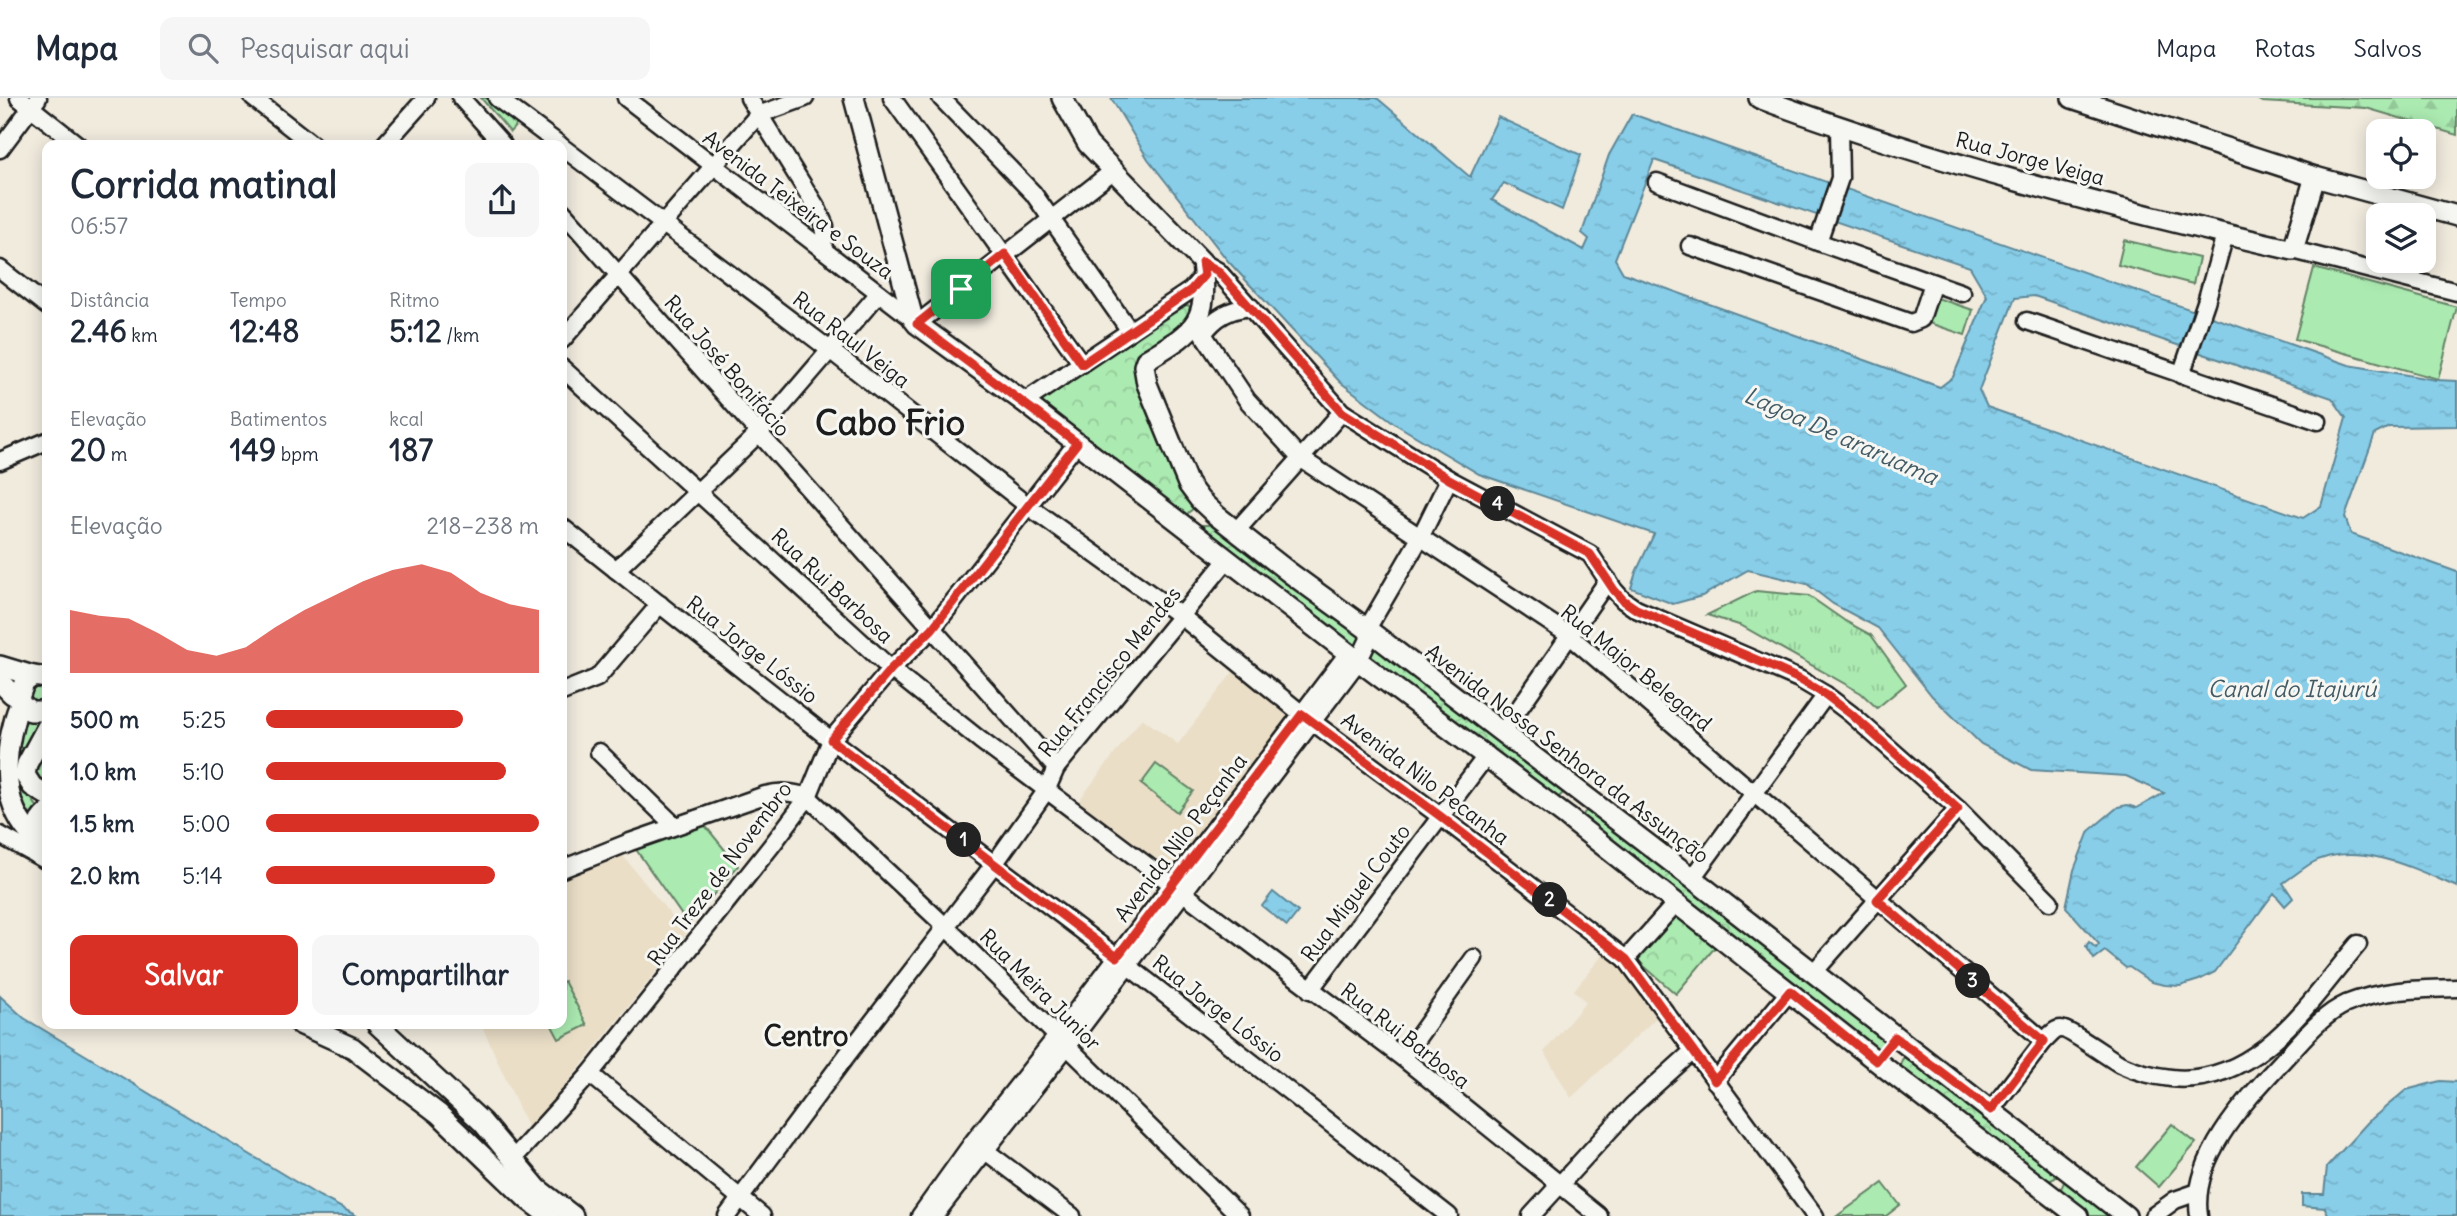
<!DOCTYPE html>
<html lang="pt">
<meta charset="utf-8">
<style>
:root{--surface:#fff;--page:#f6f6f7;--text:#1f2937;--muted:#747a83;--line:#e0e1e3;--accent:#d93025}
body{margin:0;font-family:Delius,sans-serif;background:var(--page);color:var(--text);height:100vh;display:flex;flex-direction:column;font-size:26px;white-space:nowrap}
*{box-sizing:border-box;margin:0}
p{font-size:23px;color:var(--muted)}
.icon{flex:none;width:38px;height:38px;fill:none;stroke:currentColor;stroke-width:2;stroke-linecap:round;stroke-linejoin:round}
.map{position:relative;flex:1;overflow:hidden}
.drawer{position:absolute;left:42px;top:42px;width:525px;height:889px;display:flex;flex-direction:column;background:var(--surface);border-radius:14px;box-shadow:0 4px 18px #0003}
.drawer>*{flex:none}
.fabs{position:absolute;left:2366px;top:21px;display:grid;gap:14px}
.fabs a{display:grid;place-items:center;width:70px;height:70px;border-radius:14px;background:var(--surface);box-shadow:0 4px 18px #0003;font-size:35px}
.pin{position:absolute;display:grid;place-items:center;width:60px;height:60px;color:#fff;margin:-30px;border-radius:14px;box-shadow:0 4px 10px #0006}
.km{position:absolute;width:35px;height:35px;margin:-18px;border-radius:50%;background:#222;color:#fff;font-size:19px;line-height:35px;text-align:center}
.round{display:grid;place-items:center;flex:none;width:74px;height:74px;border-radius:14px;background:var(--page)}
.head{display:flex;align-items:center;justify-content:space-between;height:119px;padding:0 28px}
h1{font-size:38px;font-weight:700;line-height:52px}
.figures{display:grid;grid-template-columns:repeat(3,1fr);gap:10px;height:119px;padding:7px 28px}
.figures div{display:grid;align-content:center}
.figures b{font-size:30px;font-weight:700}
.figures small{font-size:19px;font-weight:400}
.figures p{font-size:19px}
.chart{height:196px;padding:14px 28px}
.chart p{display:flex;justify-content:space-between}
.chart svg{width:100%;height:126px;margin-top:7px;fill:var(--accent);opacity:.7}
.cta{display:flex;gap:14px;margin-top:auto;padding:14px 28px}
.cta a{flex:1;height:80px;border-radius:14px;background:var(--accent);color:#fff;font-size:28px;font-weight:700;line-height:80px;text-align:center}
.cta a+a{background:var(--page);color:var(--text)}
ul{padding:0 28px;list-style:none;font-size:23px}
li{display:grid;grid-template-columns:112px 84px 1fr;align-items:center;height:52px}
li i{height:18px;border-radius:9px;background:var(--accent)}
header{display:flex;align-items:center;gap:42px;box-sizing:border-box;height:98px;padding:0 35px;background:var(--surface);border-bottom:2px solid var(--line)}
header strong{font-size:33px}
nav{display:flex;gap:38px;margin-inline-start:auto;font-size:24px}
.search{width:490px;height:63px;background:var(--page);display:flex;align-items:center;gap:18px;box-sizing:border-box;padding:0 24px;border-radius:14px;color:var(--muted);font-size:26px}
.map>svg:first-child{display:block}
.built{fill:#eadec7}
.grass{fill:url(#grass-tufts);stroke:#648366;stroke-width:2}
.forest{fill:url(#forest-firs);stroke:#648366;stroke-width:2}
.park{fill:url(#park-crowns);stroke:#648366;stroke-width:2}
.pitch{fill:#abeab1;stroke:#648366;stroke-width:2}
.water{fill:url(#water-ripples);stroke:#5d8797;stroke-width:2;fill-rule:evenodd}
.lines{fill:none;stroke-linecap:round;stroke-linejoin:round}
.minor-casing{stroke:#1c1c1c;stroke-width:21}
.major-casing{stroke:#1c1c1c;stroke-width:24}
.minor{stroke:#f6f6f2;stroke-width:16}
.major{stroke:#f6f6f2;stroke-width:19}
.route-casing{stroke:#fff;stroke-width:14}
.route{stroke:#d93025;stroke-width:9}
.labels{text-anchor:middle;stroke-width:6;stroke-linejoin:round;paint-order:stroke}
.street-label{font-size:21px;fill:#1c1c1c;stroke:#f6f6f2}
.water-label{font-size:23px;font-style:italic;fill:#425a64;stroke:#f6f6f2}
.district-label{font-size:28px;font-weight:bold;fill:#1c1c1c;stroke:#f6f6f2}
.town-label{font-size:35px;font-weight:bold;fill:#1c1c1c;stroke:#f6f6f2}
</style>
<header>
<strong>Mapa</strong>
<div class="search"><svg class="icon" aria-label="search" viewBox="0 0 24 24"><circle cx="10" cy="10" r="6"/><path d="M15 15l6 6"/></svg>Pesquisar aqui</div>
<nav><a>Mapa</a><a>Rotas</a><a>Salvos</a></nav>
</header>
<div class="map">
<svg width="2457" height="1118" viewBox="0 0 2457 1118">
<defs>
<pattern id="grass-tufts" width="24" height="20" patternUnits="userSpaceOnUse" patternTransform="scale(1.75)"><rect width="24" height="20" fill="#abeab1"/><path d="M3 7l-1-3M5 7V3M7 7l1-3M15 17l-1-3M17 17v-4M19 17l1-3" fill="none" stroke="#93c898"/></pattern>
<pattern id="forest-firs" width="22" height="20" patternUnits="userSpaceOnUse" patternTransform="scale(1.75)"><rect width="22" height="20" fill="#abeab1"/><path d="M5 1l3.5 6h-7zM16 11l3.5 6h-7z" fill="#93c898"/></pattern>
<pattern id="park-crowns" width="20" height="18" patternUnits="userSpaceOnUse" patternTransform="scale(1.75)"><rect width="20" height="18" fill="#abeab1"/><path d="M2 6a3 3 0 1 1 6 0M12 15a3 3 0 1 1 6 0" fill="none" stroke="#93c898"/></pattern>
<pattern id="water-ripples" width="26" height="14" patternUnits="userSpaceOnUse" patternTransform="scale(1.75)"><rect width="26" height="14" fill="#88cee9"/><path d="M2 4q2-2 4 0t4 0M15 11q2-2 4 0t4 0" fill="none" stroke="#75b0c7"/></pattern>
</defs>
<rect width="100%" height="100%" fill="#f1ebde"/>
<filter id="ink" filterUnits="userSpaceOnUse"><feTurbulence type="fractalNoise" baseFrequency=".0143" numOctaves="2"/><feDisplacementMap in="SourceGraphic" scale="14" xChannelSelector="R" yChannelSelector="G"/><feConvolveMatrix kernelMatrix="1 2 1 2 8 2 1 2 1" color-interpolation-filters="sRGB"/></filter>
<g filter="url(#ink)">
<g class="built">
<polygon points="1236,570 1295,616 1171,778 1077,705 1142,620 1178,646"/>
<polygon points="620,754 686,836 529,1033 481,926 562,926 562,777"/>
<polygon points="1605,854 1617,862 1656,920 1571,1000 1544,954 1586,904 1574,892"/>
</g>
<g class="grass">
<polygon points="1756,493 1809,498 1845,523 1871,537 1906,586 1877,610 1861,595 1742,528 1707,517"/>
<circle cx="38" cy="596" r="8"/>
</g>
<polygon class="forest" points="2255,0 2457,0 2457,37 2366,10 2262,4"/>
<g class="park">
<polygon points="481,0 490,0 520,23 510,34"/>
<polygon points="1184,205 1190,209 1187,226 1146,256 1197,408 1189,414 1185,420 1040,304"/>
<polygon points="1202,427 1212,427 1229,434 1565,693 1556,702 1200,435"/>
<path d="M 20,616 L 38,625 C 24,662 11,676 39,711 L 32,730 L 19,710 L 13,673 Z"/>
<polygon points="47,641 47,692 30,671"/>
<polygon points="1588,712 1888,942 1884,952 1878,956 1582,723 1584,715"/>
<polygon points="1677,814 1717,847 1676,896 1637,862"/>
<path d="M 1908,957 L 2057,1075 L 2055,1080 L 2047,1084 L 1900,973 C 1900,965 1901,960 1908,957 Z"/>
<polygon points="2065,1082 2119,1118 2090,1118 2059,1095"/>
</g>
<g class="pitch">
<polygon points="2124,142 2199,160 2193,186 2118,167"/>
<polygon points="2314,170 2457,209 2438,281 2295,241"/>
<polygon points="1934,199 1973,212 1965,237 1926,224"/>
<polygon points="1156,666 1193,693 1177,714 1141,686"/>
<polygon points="703,725 738,768 688,826 635,750"/>
<polygon points="564,883 587,927 559,941 551,926 562,926 562,884"/>
<polygon points="2172,1026 2196,1045 2159,1089 2136,1069"/>
<polygon points="1883,1085 1900,1107 1886,1118 1837,1118"/>
</g>
<g class="water">
<path d="M 1111,0 L 1377,0 L 1470,79 L 1498,19 L 1581,57 L 1562,112 L 1504,85 L 1492,102 L 1584,152 L 1589,141 L 1582,135 L 1609,57 L 1632,16 L 2349,267 L 2436,282 L 2457,283 L 2457,328 L 2389,329 L 2375,336 L 2345,419 L 2351,436 L 2457,474 L 2457,789 C 2415,771 2356,740 2310,766 C 2301,772 2292,779 2283,785 L 2293,800 L 2285,808 L 2274,795 L 2215,874 L 2199,882 L 2180,888 L 2165,887 L 2151,884 L 2129,869 L 2126,870 L 2105,853 L 2094,861 L 2086,848 L 2089,844 L 2096,850 L 2099,846 L 2066,809 L 2074,772 L 2089,733 L 2118,709 L 2127,707 L 2137,710 L 2164,695 L 2126,678 L 2031,672 L 1981,646 L 1932,598 L 1878,530 L 1833,506 L 1807,486 L 1748,472 L 1702,498 L 1673,506 L 1631,490 L 1636,474 L 1654,436 L 1479,376 L 1397,327 L 1340,284 L 1228,163 L 1148,61 ZM 1654,62 L 1970,169 L 1987,198 L 1953,279 L 1940,289 L 1623,175 L 1615,161 ZM 2034,198 L 2332,300 L 2346,320 L 2321,408 L 2303,420 L 1987,309 L 1979,292 L 2015,200 Z"/>
<polygon points="1273,794 1298,814 1287,828 1262,808"/>
<polygon points="0,898 24,920 319,1098 357,1118 0,1118"/>
<polygon points="2440,983 2457,984 2457,1118 2329,1118 2325,1110 2302,1108 2302,1096 2324,1096 2327,1069 2368,1024 2406,992"/>
</g>
<g class="lines">
<defs>
<g id="minor">
<polyline points="19,0 78,47"/>
<polyline points="253,0 313,47"/>
<polyline points="461,0 503,47"/>
<polyline points="497,0 560,47"/>
<polyline points="626,0 913,221"/>
<polyline points="749,0 817,110 825,128 823,152"/>
<polyline points="892,0 1082,266"/>
<polyline points="941,0 1033,95 1130,233"/>
<polyline points="384,47 426,0"/>
<polyline points="562,49 830,252 1028,408 1181,518 1302,616 1440,718 1626,861 1815,1118"/>
<polyline points="0,51 38,0"/>
<polyline points="1657,84 1818,144 1962,195"/>
<polyline points="562,113 1056,670"/>
<polyline points="1818,144 1840,80 1839,30"/>
<polyline points="1690,148 1911,225 1921,221 1933,185"/>
<polyline points="2293,152 2457,194"/>
<polyline points="1202,164 1218,173 1342,314 1449,381 1590,456 1614,492 1623,502 1636,511 1799,581 1826,597 1851,616 1958,711 2050,804"/>
<polyline points="0,171 47,208"/>
<path d="M 1251,209 C 1230,211 1216,218 1203,236 L 1247,302 L 1300,360 L 1569,537 L 2044,943"/>
<polyline points="2027,223 2318,323"/>
<polyline points="917,226 1113,73"/>
<polyline points="562,242 758,17 805,0"/>
<polyline points="562,270 891,571 980,642 1403,960 1599,1118"/>
<polyline points="2181,277 2206,204 2225,137"/>
<polyline points="1024,304 1191,192 1204,177"/>
<polyline points="0,363 47,343"/>
<polyline points="562,429 831,642 1127,867 1449,1118"/>
<polyline points="1237,432 1342,314"/>
<polyline points="616,472 758,336 879,195"/>
<polyline points="562,594 597,580 660,506"/>
<polyline points="1502,635 1608,482"/>
<polyline points="599,654 675,728"/>
<polyline points="0,737 47,763"/>
<path d="M 562,771 L 630,744 L 765,697 C 781,693 792,694 808,699 L 946,829 L 1240,1118"/>
<polyline points="1692,780 1826,597"/>
<polyline points="1626,861 1676,805"/>
<polyline points="1814,874 1958,711"/>
<polyline points="1310,892 1487,657"/>
<polyline points="1403,960 1474,860"/>
<polyline points="590,976 762,1118"/>
<polyline points="1715,983 1790,893"/>
<path d="M 1991,1012 L 2044,943 C 2049,939 2054,931 2061,931 C 2069,931 2109,960 2120,966 C 2137,974 2153,978 2171,980 C 2257,989 2310,903 2358,846"/>
<polyline points="979,1048 1072,1118"/>
<polyline points="513,1061 590,976 772,747 808,699 831,642 891,571 932,531 1077,345"/>
<polyline points="727,1118 847,957 995,765 1046,693 1056,670 1227,462"/>
<polyline points="920,1118 973,1044 1057,938 1348,555"/>
<polyline points="934,1118 1067,948 1359,562 1369,541 1367,531 1420,440 1449,381"/>
<polyline points="1531,1118 1632,1008 1693,953"/>
<polyline points="2153,1118 2175,1102 2198,1094"/>
<path d="M 2199,1118 C 2190,1058 2249,999 2286,959 C 2304,940 2322,917 2346,906 C 2382,891 2419,891 2457,890"/>
</g>
<g id="major">
<polyline points="854,0 913,221 917,226 1024,304 1348,555 1567,719 1884,969 2078,1118"/>
<path d="M 1062,0 L 1088,46 L 1202,164 C 1209,226 1195,232 1146,262 L 1144,268 L 1147,286 L 1188,386 L 1200,402 L 1217,418 L 1290,475 L 1367,531 L 1692,780 L 2126,1118"/>
<path d="M 1759,0 C 1932,64 2113,111 2293,152 L 2315,79"/>
<polyline points="2072,0 2315,79 2457,118"/>
<polyline points="0,568 33,578"/>
<polyline points="0,584 12,596 19,600 21,605 30,613 47,613"/>
<polyline points="19,600 24,585 33,578 47,580"/>
<path d="M 21,605 C 15,615 14,625 11,636 C 3,675 6,717 39,744"/>
<polyline points="47,629 27,666 25,677 32,688 47,697"/>
<path d="M 42,747 C 34,736 36,724 47,715"/>
<polyline points="300,926 353,950 364,959 439,1016 527,1101 549,1118"/>
<polyline points="377,926 482,1024 538,1091 573,1118"/>
</g>
</defs>
<use href="#minor" class="minor-casing"/>
<use href="#major" class="major-casing"/>
<use href="#minor" class="minor"/>
<use href="#major" class="major"/>
</g>
</g>
<g class="lines" filter="url(#ink)">
<defs>
<polygon id="route" points="1005,156 1082,266 1191,192 1204,177 1202,164 1218,173 1342,314 1449,381 1590,456 1614,492 1623,502 1636,511 1766,566 1799,581 1826,597 1851,616 1958,711 1877,802 2044,943 1991,1012 1895,939 1876,963 1790,893 1715,983 1626,861 1440,718 1302,616 1117,859 831,642 891,571 932,531 1077,345 917,226"/>
</defs>
<use href="#route" class="route-casing"/>
<use href="#route" class="route"/>
</g>
<g class="labels">
<g class="street-label">
<text transform="translate(2030 61) rotate(15)" y="7">Rua Jorge Veiga</text>
<text transform="translate(798 107) rotate(37)" y="7">Avenida Teixeira e Souza</text>
<text transform="translate(851 242) rotate(38)" y="7">Rua Raul Veiga</text>
<text transform="translate(727 268) rotate(49)" y="7">Rua José Bonifácio</text>
<text transform="translate(832 488) rotate(43)" y="7">Rua Rui Barbosa</text>
<text transform="translate(752 552) rotate(38)" y="7">Rua Jorge Lóssio</text>
<text transform="translate(1636 570) rotate(39)" y="7">Rua Major Belegard</text>
<text transform="translate(1110 574) rotate(-51)" y="7">Rua Francisco Mendes</text>
<text transform="translate(1567 656) rotate(37)" y="7">Avenida Nossa Senhora da Assunção</text>
<text transform="translate(1425 681) rotate(37)" y="7">Avenida Nilo Pecanha</text>
<text transform="translate(1181 740) rotate(-53)" y="7">Avenida Nilo Peçanha</text>
<text transform="translate(720 776) rotate(-53)" y="7">Rua Treze de Novembro</text>
<text transform="translate(1356 795) rotate(-53)" y="7">Rua Miguel Couto</text>
<text transform="translate(1040 892) rotate(45)" y="7">Rua Meira Junior</text>
<text transform="translate(1218 911) rotate(38)" y="7">Rua Jorge Lóssio</text>
<text transform="translate(1405 938) rotate(38)" y="7">Rua Rui Barbosa</text>
</g>
<g class="water-label">
<text transform="translate(1841 338) rotate(24)" y="8">Lagoa De araruama</text>
<text x="2292" y="599">Canal do Itajurú</text>
</g>
<g class="district-label">
<text x="806" y="948">Centro</text>
</g>
<g class="town-label">
<text x="890" y="337">Cabo Frio</text>
</g>
</g>
</svg>
<div class="fabs">
<a><svg class="icon" aria-label="locate" viewBox="0 0 24 24"><circle cx="12" cy="12" r="6"/><path d="M12 2v4M12 18v4M2 12h4M18 12h4"/></svg></a>
<a><svg class="icon" aria-label="layers" viewBox="0 0 24 24"><path d="M12 4l9 5-9 5-9-5zM3 14l9 5 9-5"/></svg></a>
</div>
<div class="pin" style="left:961px;top:191px;background:#1e9e55"><svg class="icon" aria-label="arrive" viewBox="0 0 24 24"><path d="M6 21V4h12l-3 4 3 4H6"/></svg></div>
<b class="km" style="left:964px;top:742px">1</b>
<b class="km" style="left:1550px;top:802px">2</b>
<b class="km" style="left:1973px;top:883px">3</b>
<b class="km" style="left:1498px;top:406px">4</b>
<section class="drawer">
<div class="head"><div><h1>Corrida matinal</h1><p>06:57</p></div><a class="round"><svg class="icon" aria-label="share" viewBox="0 0 24 24"><path d="M12 15V3M7 8l5-5 5 5M5 13v7h14v-7"/></svg></a></div>
<div class="figures">
<div><p>Distância</p><b>2.46<small> km</small></b></div>
<div><p>Tempo</p><b>12:48</b></div>
<div><p>Ritmo</p><b>5:12<small> /km</small></b></div>
</div>
<div class="figures">
<div><p>Elevação</p><b>20<small> m</small></b></div>
<div><p>Batimentos</p><b>149<small> bpm</small></b></div>
<div><p>kcal</p><b>187</b></div>
</div>
<div class="chart"><p><span>Elevação</span>218–238 m</p>
<svg viewBox="0 0 160 44" preserveAspectRatio="none"><path d="M0 44V22L10 24L20 25L30 30L40 36L50 38L60 35L70 28L80 22L90 17L100 12L110 8L120 6L130 9L140 16L150 20L160 22V44z"/></svg>
</div>
<ul>
<li><b>500 m</b>5:25<i style="width:72%"></i></li>
<li><b>1.0 km</b>5:10<i style="width:88%"></i></li>
<li><b>1.5 km</b>5:00<i style="width:100%"></i></li>
<li><b>2.0 km</b>5:14<i style="width:84%"></i></li>
</ul>
<div class="cta"><a>Salvar</a><a>Compartilhar</a></div>
</section>
</div>
